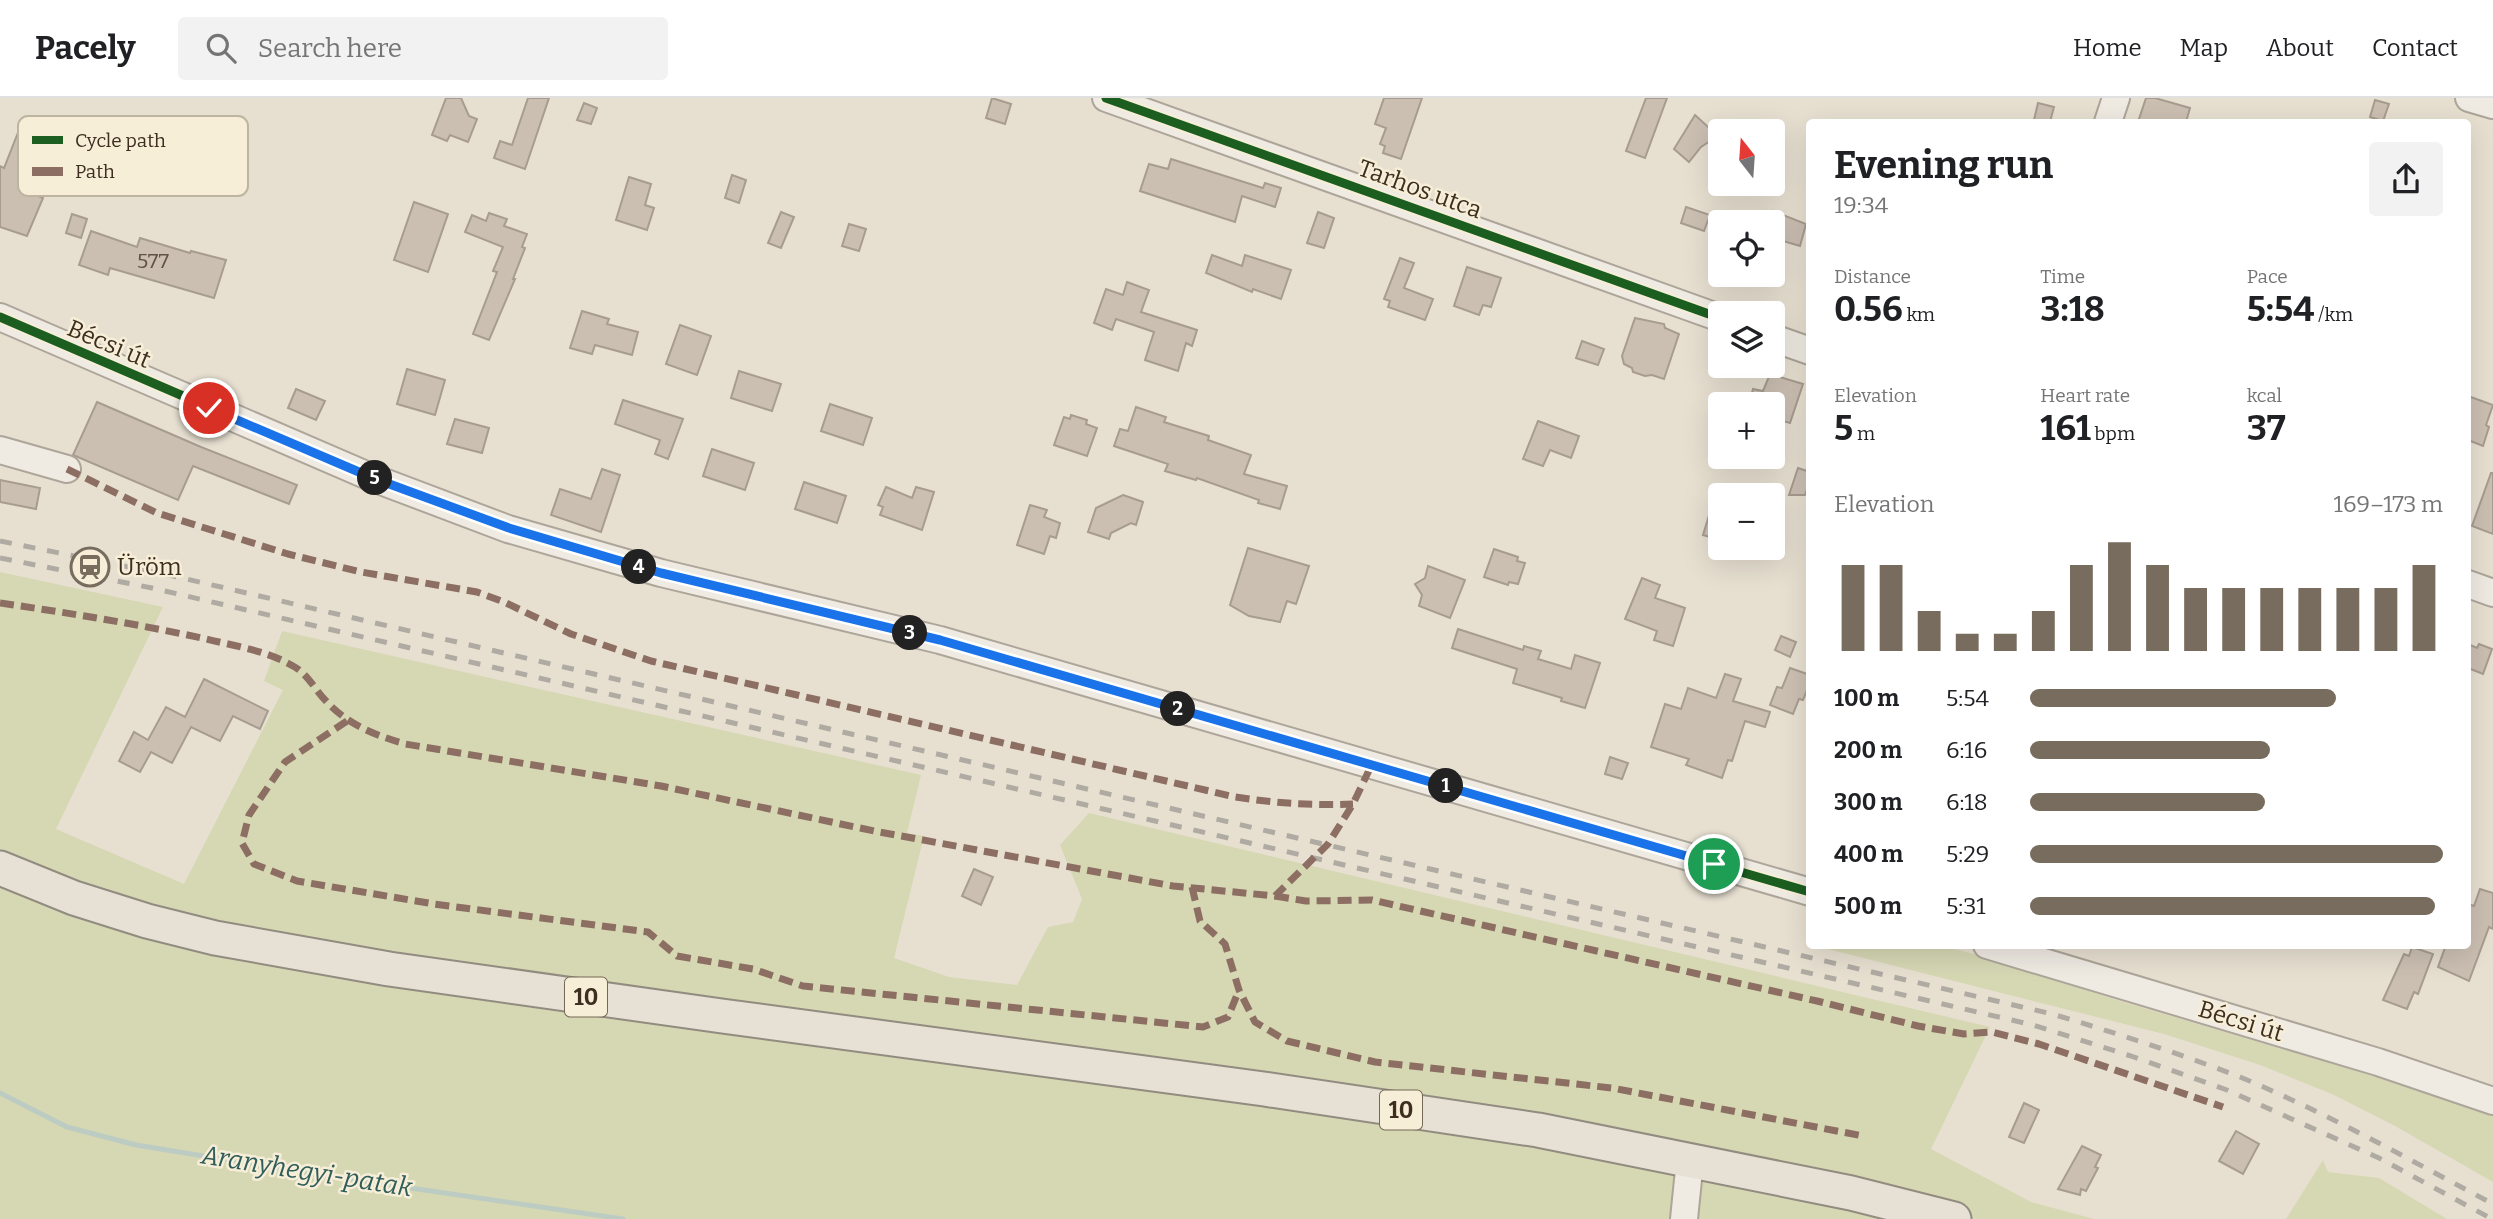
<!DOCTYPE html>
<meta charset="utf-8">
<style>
:root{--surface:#fff;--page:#f2f2f2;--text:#202124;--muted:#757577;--line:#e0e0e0;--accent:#786c5e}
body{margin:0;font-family:Bitter,serif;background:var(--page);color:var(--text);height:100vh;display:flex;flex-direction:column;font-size:26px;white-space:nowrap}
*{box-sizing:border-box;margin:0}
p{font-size:23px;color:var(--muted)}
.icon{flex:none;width:38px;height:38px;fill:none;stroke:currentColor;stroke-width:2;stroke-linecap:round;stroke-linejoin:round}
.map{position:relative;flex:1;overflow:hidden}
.details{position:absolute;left:1806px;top:21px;width:665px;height:830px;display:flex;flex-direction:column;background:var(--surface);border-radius:7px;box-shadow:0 7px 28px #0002}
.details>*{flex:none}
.needle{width:46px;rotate:343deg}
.controls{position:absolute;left:1708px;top:21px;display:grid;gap:14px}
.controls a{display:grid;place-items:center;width:77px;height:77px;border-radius:7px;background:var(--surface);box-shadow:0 7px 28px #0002;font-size:35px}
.pin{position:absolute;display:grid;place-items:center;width:60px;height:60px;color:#fff;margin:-30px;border:4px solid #fff;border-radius:50%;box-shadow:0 2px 7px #0007}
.km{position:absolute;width:35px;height:35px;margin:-18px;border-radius:50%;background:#222;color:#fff;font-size:19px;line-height:35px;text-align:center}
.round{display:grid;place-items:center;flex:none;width:74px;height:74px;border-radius:7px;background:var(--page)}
.headline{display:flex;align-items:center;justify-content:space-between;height:119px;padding:0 28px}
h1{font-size:38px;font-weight:700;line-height:52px}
.figures{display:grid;grid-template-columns:repeat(3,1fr);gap:10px;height:119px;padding:7px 28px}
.figures div{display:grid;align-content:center}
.figures b{font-size:35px;font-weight:700}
.figures small{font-size:19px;font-weight:400}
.figures p{font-size:19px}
.chart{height:196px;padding:14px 28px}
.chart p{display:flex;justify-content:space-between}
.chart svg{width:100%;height:126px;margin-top:7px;stroke:var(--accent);stroke-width:6}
ul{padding:0 28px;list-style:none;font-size:23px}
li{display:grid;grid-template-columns:112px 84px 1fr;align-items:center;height:52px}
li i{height:18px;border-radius:9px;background:var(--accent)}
header{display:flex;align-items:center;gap:42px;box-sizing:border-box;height:98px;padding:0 35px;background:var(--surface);border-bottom:2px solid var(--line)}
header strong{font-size:33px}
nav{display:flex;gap:38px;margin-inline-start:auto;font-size:24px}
.search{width:490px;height:63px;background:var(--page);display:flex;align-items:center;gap:18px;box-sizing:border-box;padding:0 24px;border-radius:7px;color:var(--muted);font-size:26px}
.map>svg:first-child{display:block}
.green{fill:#d6d7b3}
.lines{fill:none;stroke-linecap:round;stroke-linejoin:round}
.stream{stroke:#bcccc2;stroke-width:5}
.building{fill:#cbbfb2;stroke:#a89c90;stroke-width:2}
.minor-casing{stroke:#ada599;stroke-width:30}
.major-casing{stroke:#928b80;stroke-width:37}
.minor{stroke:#efebe3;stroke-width:26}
.major{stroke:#e6e1d4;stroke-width:33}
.rail{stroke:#afaaa2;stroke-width:5;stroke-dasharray:12 12;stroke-linecap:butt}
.quiet{stroke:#8d6e63;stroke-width:7;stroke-dasharray:14 7;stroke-linecap:butt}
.cycleway-casing{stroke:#f7eed8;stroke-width:13}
.cycleway{stroke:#1b5e20;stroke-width:9}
.route-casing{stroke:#fff;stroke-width:14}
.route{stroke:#1a73e8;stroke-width:9}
.labels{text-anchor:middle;stroke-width:5;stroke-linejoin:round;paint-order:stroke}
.number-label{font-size:21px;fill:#605244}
.shield{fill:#f7eed8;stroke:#756857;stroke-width:2}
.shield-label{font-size:23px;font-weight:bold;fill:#3d2e20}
.street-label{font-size:24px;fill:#3d2e20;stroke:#f7eed8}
.poi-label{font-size:24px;fill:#3d2e20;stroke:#f7eed8;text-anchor:start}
.water-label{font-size:26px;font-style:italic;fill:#2f5d5a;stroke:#f7eed8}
.key{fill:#f7eed8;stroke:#bfb4a1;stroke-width:2}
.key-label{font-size:19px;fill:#3d2e20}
</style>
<header>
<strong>Pacely</strong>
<div class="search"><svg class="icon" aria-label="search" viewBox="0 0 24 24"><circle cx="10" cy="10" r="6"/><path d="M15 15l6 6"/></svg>Search here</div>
<nav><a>Home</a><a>Map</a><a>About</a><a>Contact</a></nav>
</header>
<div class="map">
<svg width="2493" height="1121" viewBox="0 0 2493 1121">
<rect width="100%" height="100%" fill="#e7e0d1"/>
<g class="green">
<polygon points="0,474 163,509 56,731 184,786 283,592 264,583 282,533 921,677 907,735 924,738 894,860 949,879 1017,887 1048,829 1073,824 1082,801 1060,747 1089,715 1990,929 1931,1051 2031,1104 2094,1121 0,1121"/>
<polygon points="1812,847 1939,847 1997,862 2113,901 2357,973 2493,1018 2493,1084 2395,1028 2334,997 2260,967 2164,936"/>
<polygon points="2323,1062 2328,1074 2379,1080 2447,1121 2286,1121"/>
</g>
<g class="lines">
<polyline class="stream" points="0,995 67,1029 136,1047 314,1076 623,1121"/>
</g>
<g class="building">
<polygon points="446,0 461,0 469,18 477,21 468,44 450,37 447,43 432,37"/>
<polygon points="528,0 549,0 525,71 494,60 500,43 512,47"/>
<polygon points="992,0 1011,6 1005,26 986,20"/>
<polygon points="1384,0 1422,0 1401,61 1383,55 1385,48 1380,46 1386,30 1375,26"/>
<polygon points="1646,0 1667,0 1645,60 1626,53"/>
<polygon points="2146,0 2155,0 2190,10 2186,24 2138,24"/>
<polygon points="2375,2 2389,6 2383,23 2370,19"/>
<polygon points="584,5 597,10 591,26 577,22"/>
<polygon points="2038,5 2054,9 2050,24 2034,22"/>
<polygon points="1695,17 1718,38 1701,49 1689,64 1674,51"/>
<polygon points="19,32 40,41 28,69 31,71 26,85 41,89 38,98 43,100 27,138 0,129 0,68 4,70"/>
<polygon points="1171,61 1263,90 1265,85 1281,90 1275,109 1242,98 1235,124 1140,93 1149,66 1168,71"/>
<polygon points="732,77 746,82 739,105 725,100"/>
<polygon points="629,79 651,86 645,107 654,110 647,132 616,122"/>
<polygon points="414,104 448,116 428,174 394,162"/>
<polygon points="1686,109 1710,117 1704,133 1681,125"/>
<polygon points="1773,113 1806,126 1800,148 1773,140"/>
<polygon points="781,114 794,119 781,150 768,145"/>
<polygon points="1318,114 1334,120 1324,150 1307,145"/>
<polygon points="489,115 507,121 504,128 527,136 522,149 525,150 513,181 515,181 489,242 473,236 497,174 493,173 503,149 465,134 472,117 486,123"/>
<polygon points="72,116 87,121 81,140 66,135"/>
<polygon points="849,126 866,131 859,153 842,148"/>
<polygon points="91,133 137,149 140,140 190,155 191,153 226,162 214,200 110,170 108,177 79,167"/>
<polygon points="1212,157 1242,168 1245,157 1291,172 1281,201 1253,191 1252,194 1206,175"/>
<polygon points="1400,160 1414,165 1404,190 1433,201 1425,222 1388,209 1390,203 1384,201"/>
<polygon points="1467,169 1501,180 1491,209 1483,207 1479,217 1454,208"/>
<polygon points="1127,184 1149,192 1141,214 1197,232 1192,248 1186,245 1178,273 1145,262 1154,234 1116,221 1112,232 1094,225 1106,191 1123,197"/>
<polygon points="582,213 609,221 607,226 638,234 632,257 595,247 592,256 570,250"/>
<polygon points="1635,220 1664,226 1665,230 1679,236 1664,281 1652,277 1645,278 1633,274 1632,270 1624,266 1622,258"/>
<polygon points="680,227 711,238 697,277 666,266"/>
<polygon points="1582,243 1604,251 1598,267 1576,260"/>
<polygon points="407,271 445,282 435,317 397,306"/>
<polygon points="739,273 781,286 772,313 731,300"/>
<polygon points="1770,276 1803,286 1790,325 1773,320 1773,306 1749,306 1753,291 1763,293"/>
<polygon points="296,291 325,303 316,322 288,310"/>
<polygon points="2468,298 2493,307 2486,327 2489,329 2483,348 2468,342"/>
<polygon points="623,302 683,321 668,361 655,356 660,342 615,326"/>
<polygon points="97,304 201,349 297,387 289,406 193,368 178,402 73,357"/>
<polygon points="830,306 872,320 863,347 821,333"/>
<polygon points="1136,309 1166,319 1164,324 1209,338 1208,342 1251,357 1244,376 1287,388 1280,411 1258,405 1259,402 1197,380 1196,382 1165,373 1168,366 1114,348 1120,331 1128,333"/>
<polygon points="1071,317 1087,322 1086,326 1097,330 1087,358 1054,347 1064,319 1070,321"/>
<polygon points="455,321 489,330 482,355 447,346"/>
<polygon points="1538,323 1579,338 1571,360 1550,352 1543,368 1523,361"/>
<polygon points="712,351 754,365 745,392 703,378"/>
<polygon points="1798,370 1810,374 1810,385 1805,397 1789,397"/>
<polygon points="602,371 620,377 601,434 551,417 560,391 591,401"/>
<polygon points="2491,375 2493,375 2493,436 2472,428"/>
<polygon points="0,382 40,390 36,411 0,404"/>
<polygon points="804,384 846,398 837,425 795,411"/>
<polygon points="886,389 912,400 916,389 934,394 922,432 880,417 883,409 878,407"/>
<polygon points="1717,391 1720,392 1720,442 1703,437"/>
<polygon points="1123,397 1143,404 1136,427 1131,425 1111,435 1109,441 1088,434 1096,410"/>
<polygon points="1030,407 1047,412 1044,419 1060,425 1056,440 1050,438 1044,456 1017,447"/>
<polygon points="1248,450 1309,468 1296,506 1287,503 1280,524 1249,518 1230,507"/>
<polygon points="1494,451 1518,459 1517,463 1525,465 1518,486 1509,484 1508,487 1484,479"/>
<polygon points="1428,468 1465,482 1450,520 1419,508 1422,497 1415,486 1425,480"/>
<polygon points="1642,480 1660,487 1655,500 1685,510 1673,548 1654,542 1657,533 1625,521"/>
<polygon points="1458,531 1523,552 1524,548 1541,553 1538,561 1571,571 1575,557 1600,565 1585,610 1561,603 1562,600 1513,585 1517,571 1452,550"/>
<polygon points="1781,538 1796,544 1790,559 1775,552"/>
<polygon points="2468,546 2477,550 2479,546 2492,551 2483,576 2468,570"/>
<polygon points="1790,570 1810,577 1810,585 1803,602 1799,601 1793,616 1770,607 1777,589 1782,590"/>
<polygon points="1725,576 1741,581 1733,603 1770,614 1765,629 1745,623 1732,663 1728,662 1722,680 1686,667 1689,661 1651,649 1665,606 1681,611 1688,590 1716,600"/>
<polygon points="204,581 268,613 260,631 233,618 220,643 191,629 172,665 151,654 140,674 119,663 134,634 148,642 166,609 185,619"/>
<polygon points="1610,659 1628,665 1622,681 1605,676"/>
<polygon points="974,771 993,779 981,807 962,798"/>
<polygon points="2480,791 2493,795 2493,831 2489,829 2469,883 2438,869 2446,847 2468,847 2468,806 2474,808"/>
<polygon points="2412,849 2433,856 2418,896 2414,894 2407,911 2383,902 2404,856 2409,858"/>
<polygon points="2024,1005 2039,1012 2024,1045 2009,1039"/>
<polygon points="2236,1033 2259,1046 2243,1076 2219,1063"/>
<polygon points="2082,1048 2101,1057 2095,1069 2098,1070 2086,1093 2081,1091 2080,1097 2058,1091"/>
</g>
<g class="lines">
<defs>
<g id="minor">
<polyline points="1106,0 1720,220"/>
<polyline points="2469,0 2493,7"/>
<polyline points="2108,24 2116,0"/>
<polyline points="0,219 373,380 508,431 661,475 940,542 1810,794"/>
<polyline points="1773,240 1810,253"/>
<polyline points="0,352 67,371"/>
<polyline points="2468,486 2493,495"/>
<polyline points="1987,847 2378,964 2493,1003"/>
<polyline points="1684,1121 1690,1062"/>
</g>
<polyline id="major" points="0,770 74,800 147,823 215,840 389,871 722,918 1264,991 1538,1032 1851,1095 1954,1121"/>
</defs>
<use href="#minor" class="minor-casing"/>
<use href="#major" class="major-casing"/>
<use href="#minor" class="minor"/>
<use href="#major" class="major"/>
<g class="rail">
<path d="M 0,443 L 178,479 L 2052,916 C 2116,935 2178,955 2240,979 C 2327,1015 2410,1062 2493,1106"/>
<polyline points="0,460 152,490 2033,927 2131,958 2227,992 2379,1060 2492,1121"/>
</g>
<g class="quiet">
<path d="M 67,371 L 157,415 L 288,456 L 361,474 L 477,494 L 504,504 L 571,536 L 651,563 L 1235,699 C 1275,705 1314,708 1353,706"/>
<path d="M 0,505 C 69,515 138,526 206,541 C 235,548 268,553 293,568 C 308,576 315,592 326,603 C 348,627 375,637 405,646 L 661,688 L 874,733 L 1173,788 L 1275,798 L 1328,746 L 1353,706 L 1372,666"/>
<polyline points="347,623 285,664 249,717 242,745 254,766 297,783 434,806 648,834 677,858 753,871 803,888 1203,929 1228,919 1239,892"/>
<polyline points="1192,789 1200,823 1225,846 1239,892 1255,924 1287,943 1375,964 1612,990 1863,1038"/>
<polyline points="1275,798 1306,803 1372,802 1817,903 1918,928 1964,936 1992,934 2039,946 2223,1009"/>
</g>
<defs>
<g id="cycleway">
<polyline points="1106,0 1720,220"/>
<polyline points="0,219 373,380 508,431 661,475 940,542 1810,794"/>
</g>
</defs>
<use href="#cycleway" class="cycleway-casing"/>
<use href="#cycleway" class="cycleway"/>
</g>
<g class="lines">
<defs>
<polyline id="route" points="209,310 373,380 509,430 661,475 940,542 1714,766"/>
</defs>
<use href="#route" class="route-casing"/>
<use href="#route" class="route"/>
</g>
<defs>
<symbol id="station-ring" viewBox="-11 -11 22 22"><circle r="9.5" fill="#f7eed8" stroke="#786c5e" stroke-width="1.5"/><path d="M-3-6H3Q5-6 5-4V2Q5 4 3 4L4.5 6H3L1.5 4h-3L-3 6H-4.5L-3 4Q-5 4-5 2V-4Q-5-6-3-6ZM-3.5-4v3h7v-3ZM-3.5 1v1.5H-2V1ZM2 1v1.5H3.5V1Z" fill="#786c5e"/></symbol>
</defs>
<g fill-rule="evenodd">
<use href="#station-ring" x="68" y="447" width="44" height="44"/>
</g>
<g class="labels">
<g class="number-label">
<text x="153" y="170">577</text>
</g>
<g class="shield">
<rect x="565" y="879.5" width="42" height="39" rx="5"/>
<rect x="1380" y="992.5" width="42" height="39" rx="5"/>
</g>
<g class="shield-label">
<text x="586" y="907">10</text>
<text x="1401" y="1020">10</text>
</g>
<g class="street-label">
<text transform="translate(1420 91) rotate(20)" y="8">Tarhos utca</text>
<text transform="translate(109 246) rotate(23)" y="8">Bécsi út</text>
<text transform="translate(2241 923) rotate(17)" y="8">Bécsi út</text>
</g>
<g class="poi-label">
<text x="117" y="477">Üröm</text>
</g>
<g class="water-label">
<text transform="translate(307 1073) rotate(9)" y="9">Aranyhegyi-patak</text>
</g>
</g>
<rect x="18" y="18" width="230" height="80" rx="10" class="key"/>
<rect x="32" y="38" width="31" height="8" fill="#1b5e20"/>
<rect x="32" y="69" width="31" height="9" fill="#8d6e63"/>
<g class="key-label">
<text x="75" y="49">Cycle path</text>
<text x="75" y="80">Path</text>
</g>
</svg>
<div class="controls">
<a><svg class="needle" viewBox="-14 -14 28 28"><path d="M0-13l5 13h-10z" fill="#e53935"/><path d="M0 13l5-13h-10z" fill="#757577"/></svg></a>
<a><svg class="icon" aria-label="locate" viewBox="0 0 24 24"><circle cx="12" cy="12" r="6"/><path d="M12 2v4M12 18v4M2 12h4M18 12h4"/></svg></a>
<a><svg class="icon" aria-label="layers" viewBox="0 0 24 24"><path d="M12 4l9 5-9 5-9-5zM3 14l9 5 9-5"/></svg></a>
<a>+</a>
<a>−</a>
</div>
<div class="pin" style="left:1714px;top:766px;background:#1e9e55"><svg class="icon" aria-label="arrive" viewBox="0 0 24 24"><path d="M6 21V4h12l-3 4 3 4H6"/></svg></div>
<div class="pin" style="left:209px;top:310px;background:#d93025"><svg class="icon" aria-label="check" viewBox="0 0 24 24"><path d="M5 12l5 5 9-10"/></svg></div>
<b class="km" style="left:1446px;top:688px">1</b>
<b class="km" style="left:1178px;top:611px">2</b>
<b class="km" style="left:910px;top:535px">3</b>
<b class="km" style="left:639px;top:469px">4</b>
<b class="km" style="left:375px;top:380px">5</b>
<section class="details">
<div class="headline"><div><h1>Evening run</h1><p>19:34</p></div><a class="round"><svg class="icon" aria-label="share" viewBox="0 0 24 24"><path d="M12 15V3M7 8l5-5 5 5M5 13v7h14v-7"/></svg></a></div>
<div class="figures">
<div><p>Distance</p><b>0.56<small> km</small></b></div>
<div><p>Time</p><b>3:18</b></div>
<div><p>Pace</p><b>5:54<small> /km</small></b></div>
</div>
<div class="figures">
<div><p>Elevation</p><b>5<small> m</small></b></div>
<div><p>Heart rate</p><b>161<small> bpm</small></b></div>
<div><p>kcal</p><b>37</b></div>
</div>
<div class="chart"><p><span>Elevation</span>169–173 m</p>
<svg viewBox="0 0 160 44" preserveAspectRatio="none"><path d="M5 44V14M15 44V14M25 44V30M35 44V38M45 44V38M55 44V30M65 44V14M75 44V6M85 44V14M95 44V22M105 44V22M115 44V22M125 44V22M135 44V22M145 44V22M155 44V14"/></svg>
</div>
<ul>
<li><b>100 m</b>5:54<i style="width:74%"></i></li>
<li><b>200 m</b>6:16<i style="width:58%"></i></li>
<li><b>300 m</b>6:18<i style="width:57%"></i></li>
<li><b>400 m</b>5:29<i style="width:100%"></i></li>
<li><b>500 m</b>5:31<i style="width:98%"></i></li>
</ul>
</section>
</div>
